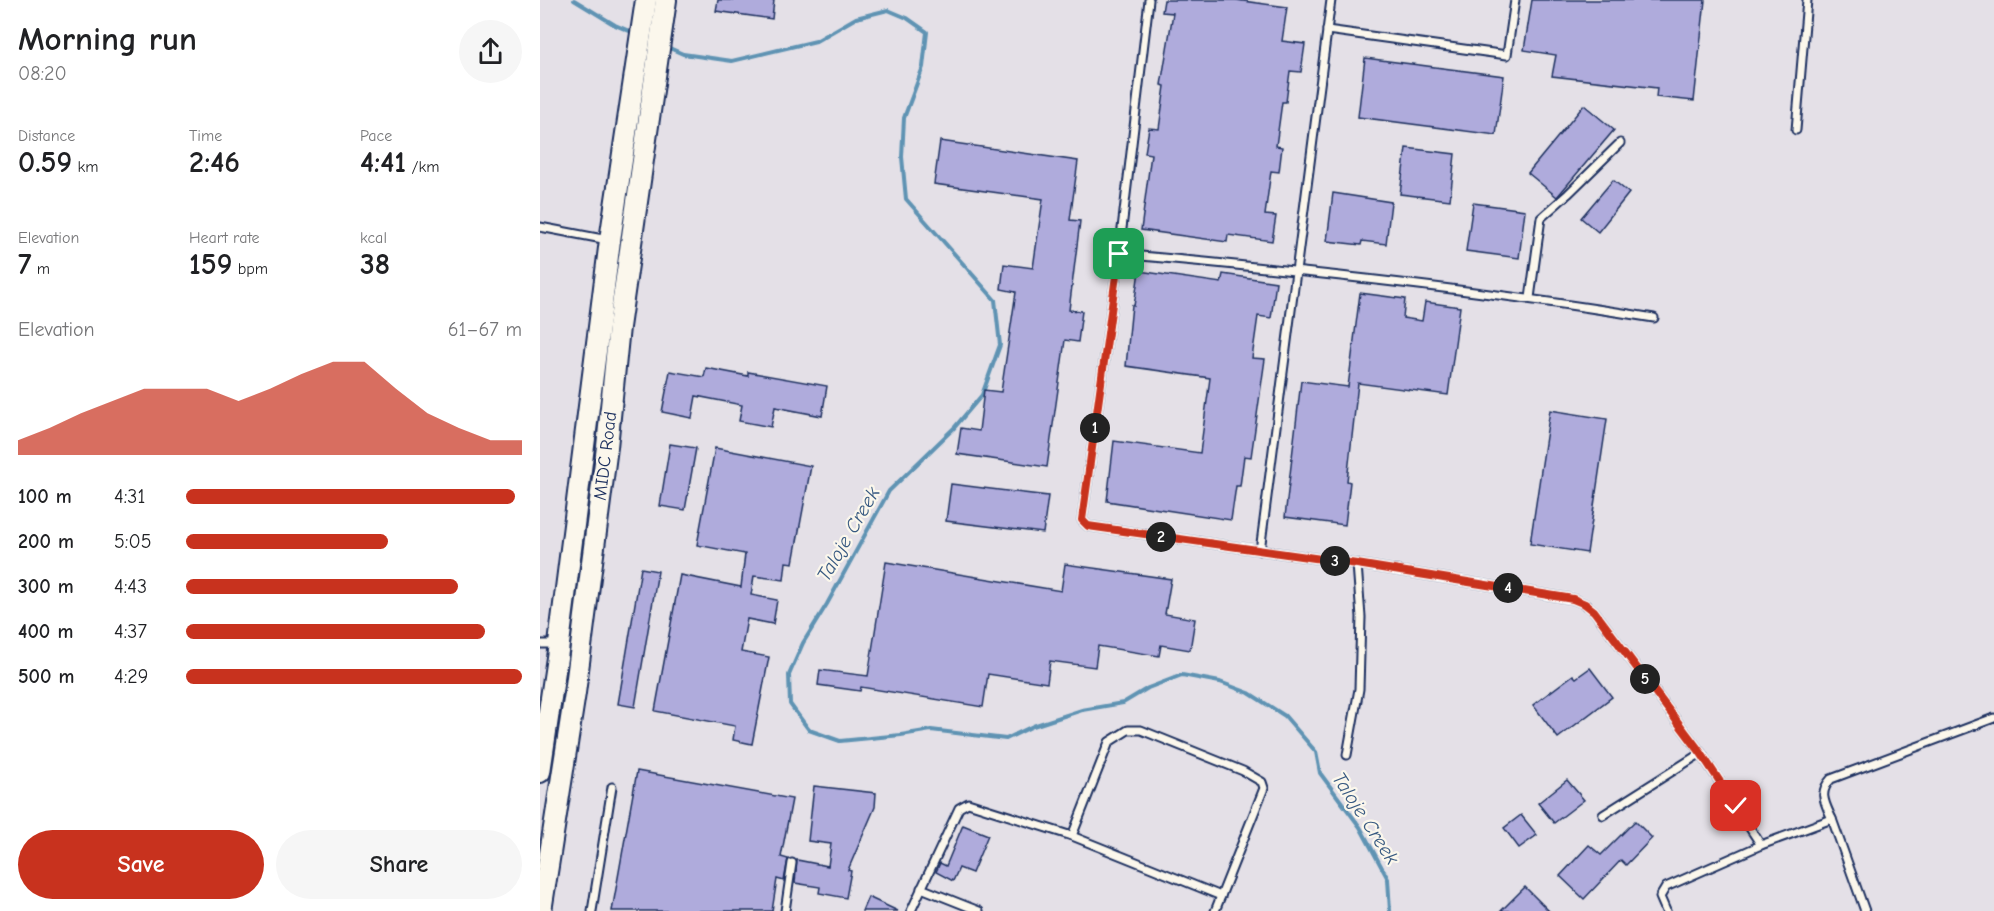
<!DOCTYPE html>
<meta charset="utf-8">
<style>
:root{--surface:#fff;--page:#f6f6f6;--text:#202124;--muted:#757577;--accent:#c8321e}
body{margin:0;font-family:"Comic Neue",sans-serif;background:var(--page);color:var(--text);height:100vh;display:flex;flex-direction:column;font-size:22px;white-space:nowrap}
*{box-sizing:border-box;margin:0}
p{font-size:20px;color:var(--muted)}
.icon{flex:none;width:33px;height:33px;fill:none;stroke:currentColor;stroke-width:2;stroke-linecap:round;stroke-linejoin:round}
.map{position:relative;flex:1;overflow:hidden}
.sheet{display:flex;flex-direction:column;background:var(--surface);width:540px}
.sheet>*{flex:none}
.pin{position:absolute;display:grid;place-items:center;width:51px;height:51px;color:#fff;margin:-26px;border-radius:12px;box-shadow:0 3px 9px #0006}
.km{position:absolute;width:30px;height:30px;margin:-15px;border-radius:50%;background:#222;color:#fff;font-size:16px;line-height:30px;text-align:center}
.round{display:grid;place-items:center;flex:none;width:63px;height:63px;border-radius:32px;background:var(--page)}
.headline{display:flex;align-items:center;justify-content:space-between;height:102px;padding:0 18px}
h1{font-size:33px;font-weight:700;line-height:45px}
.stats{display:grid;grid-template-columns:repeat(3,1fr);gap:9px;height:102px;padding:6px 18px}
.stats div{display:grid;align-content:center}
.stats b{font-size:30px;font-weight:700}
.stats small{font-size:16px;font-weight:400}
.stats p{font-size:16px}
.chart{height:168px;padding:12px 18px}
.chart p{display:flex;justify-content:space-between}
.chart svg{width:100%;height:108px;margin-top:6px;fill:var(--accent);opacity:.7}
.action{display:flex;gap:12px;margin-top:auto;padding:12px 18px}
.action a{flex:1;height:69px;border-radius:36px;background:var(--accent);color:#fff;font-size:24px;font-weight:700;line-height:69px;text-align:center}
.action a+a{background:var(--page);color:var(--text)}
ul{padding:0 18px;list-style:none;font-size:20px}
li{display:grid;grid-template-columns:96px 72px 1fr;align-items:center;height:45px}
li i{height:15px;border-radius:8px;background:var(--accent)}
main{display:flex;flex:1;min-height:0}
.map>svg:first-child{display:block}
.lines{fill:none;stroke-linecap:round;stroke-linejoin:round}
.stream{stroke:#5e93b3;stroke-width:4}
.building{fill:#afabdc;stroke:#1b2f5e;stroke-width:1.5}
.service-casing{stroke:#1b2f5e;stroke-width:11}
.secondary-casing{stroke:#1b2f5e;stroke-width:24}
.service{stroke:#fbf7ec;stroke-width:7}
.secondary{stroke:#fbf7ec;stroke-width:20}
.route-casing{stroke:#fff;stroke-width:12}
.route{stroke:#c8321e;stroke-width:8}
.labels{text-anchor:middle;stroke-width:4.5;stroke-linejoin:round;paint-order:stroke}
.street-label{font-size:18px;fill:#1b2f5e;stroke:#fbf7ec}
.water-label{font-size:20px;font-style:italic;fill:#375981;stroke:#fbf7ec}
</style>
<main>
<section class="sheet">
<div class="headline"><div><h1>Morning run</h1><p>08:20</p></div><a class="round"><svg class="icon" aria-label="share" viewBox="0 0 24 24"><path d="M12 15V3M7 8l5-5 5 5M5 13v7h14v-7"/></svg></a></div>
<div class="stats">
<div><p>Distance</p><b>0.59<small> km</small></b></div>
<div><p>Time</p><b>2:46</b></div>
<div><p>Pace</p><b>4:41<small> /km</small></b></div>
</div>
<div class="stats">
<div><p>Elevation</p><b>7<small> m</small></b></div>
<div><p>Heart rate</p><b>159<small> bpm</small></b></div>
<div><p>kcal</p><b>38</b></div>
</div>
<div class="chart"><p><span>Elevation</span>61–67 m</p>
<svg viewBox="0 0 160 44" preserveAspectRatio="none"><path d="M0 44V38L10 33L20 27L30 22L40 17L50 17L60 17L70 22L80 17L90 11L100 6L110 6L120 17L130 27L140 33L150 38L160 38V44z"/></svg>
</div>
<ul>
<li><b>100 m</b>4:31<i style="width:98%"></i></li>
<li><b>200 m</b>5:05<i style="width:60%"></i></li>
<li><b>300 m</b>4:43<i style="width:81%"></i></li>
<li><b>400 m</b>4:37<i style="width:89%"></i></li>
<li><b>500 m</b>4:29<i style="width:100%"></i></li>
</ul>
<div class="action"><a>Save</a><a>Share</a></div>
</section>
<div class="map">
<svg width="1454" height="911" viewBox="0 0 1454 911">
<rect width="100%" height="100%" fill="#e4e0e7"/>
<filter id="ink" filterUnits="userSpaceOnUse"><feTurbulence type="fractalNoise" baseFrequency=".0167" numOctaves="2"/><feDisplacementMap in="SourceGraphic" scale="12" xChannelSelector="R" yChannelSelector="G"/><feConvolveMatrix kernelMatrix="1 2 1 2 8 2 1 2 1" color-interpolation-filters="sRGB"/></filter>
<g filter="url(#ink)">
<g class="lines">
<g class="stream">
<polyline points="34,0 75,25 94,33"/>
<polyline points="125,46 143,54 192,61 276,41 316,18 348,10 367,18 387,32 383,67 364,118 362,157 366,199 455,300 460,345 442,395 414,428 349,491 287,604 263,643 249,675 250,704 269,730 300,741 361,735 391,730 466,739 493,726 542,710 583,703 608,688 642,675 680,682 709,693 745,716 776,752 780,773 820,827 848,879 850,911"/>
</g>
</g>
<g class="building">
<polygon points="178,0 234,0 232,19 176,11"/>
<polygon points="624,0 696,0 747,7 742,41 765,44 761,72 750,71 746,102 742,102 736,146 742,147 739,172 731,171 725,215 736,216 732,241 688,235 687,242 601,230 611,154 605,153 609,128 619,129 625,86 621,85 633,13 622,12"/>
<polygon points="992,0 1165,0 1154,101 1116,97 1117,88 1012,76 1016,55 984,50"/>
<polygon points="825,58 964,76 956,135 818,117"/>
<polygon points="1044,105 1074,130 1017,197 988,173"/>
<polygon points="400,141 538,161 530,220 540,221 529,310 542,311 538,342 525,340 507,467 417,454 421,428 439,431 444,390 461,392 476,292 461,289 464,264 493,268 503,199 394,184"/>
<polygon points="866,148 915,154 910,200 860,194"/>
<polygon points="1073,180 1089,193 1058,232 1041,218"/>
<polygon points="793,193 851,202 846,244 822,241 821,245 787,241"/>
<polygon points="933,203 985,210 979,258 926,251"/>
<polygon points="599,271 681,283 683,274 736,282 731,318 718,316 712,358 725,359 711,457 704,456 700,486 696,486 691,520 567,501 574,441 660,453 670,378 586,366 592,305 594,306"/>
<polygon points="820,293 865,299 863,318 882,321 885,302 920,307 908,395 818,383 807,481 810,482 805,525 745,517 761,381 808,387"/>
<polygon points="166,368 208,376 208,372 287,386 282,416 235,407 231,427 199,421 202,405 156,396 152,418 122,412 130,371 164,377"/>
<polygon points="1010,410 1067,419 1047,553 990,544"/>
<polygon points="130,444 156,448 145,510 120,506"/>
<polygon points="175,448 271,466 253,563 246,562 244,580 214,576 211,595 237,600 233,624 207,619 201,652 229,657 212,744 193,740 195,726 115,711 140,575 201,587 205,554 157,545"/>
<polygon points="411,484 508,496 503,533 406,521"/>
<polygon points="346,562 521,591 525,564 631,579 625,614 655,619 650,650 621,645 619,656 558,646 555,667 510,661 507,683 448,674 443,707 321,687 320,691 278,685 280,670 328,676"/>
<polygon points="101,568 118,571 95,707 78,704"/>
<polygon points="1050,668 1072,697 1018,738 993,705 1033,675 1036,678"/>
<polygon points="97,771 252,799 241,857 248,859 244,881 237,879 232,911 72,911"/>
<polygon points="1027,780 1044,800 1014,823 998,803"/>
<polygon points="274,786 336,793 335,807 308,870 311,871 306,898 279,893 280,887 255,883 257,860 288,866 291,844 268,841"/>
<polygon points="981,815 997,835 979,848 964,828"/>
<polygon points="1095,821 1112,838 1086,865 1081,860 1044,899 1020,876 1049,845 1061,855"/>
<polygon points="423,825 448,835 432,873 419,868 413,881 396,872 400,863 406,866"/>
<polygon points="985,887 1009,911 961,911"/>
<polygon points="328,897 358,911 322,911"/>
</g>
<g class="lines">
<defs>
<g id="service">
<polyline points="609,0 579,254 542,520 548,526 817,564 1033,599 1045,604 1054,611 1161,753 1221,845"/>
<polyline points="787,30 967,55 975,0"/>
<polyline points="1256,130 1267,0"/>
<polyline points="0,227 68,240"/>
<path d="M 579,254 C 758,270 937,289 1114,318"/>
<polyline points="990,298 1001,218 1028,194 1080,143"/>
<polyline points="720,551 791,0"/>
<polyline points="0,644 17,644"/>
<polyline points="807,755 819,689 821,617 817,564"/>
<polyline points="1063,815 1161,753"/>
<path d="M 1292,819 C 1285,803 1278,793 1291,779 L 1454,718"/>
<polyline points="532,836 569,742 588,730 601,730 703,771 722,782 724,788 675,911"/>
<polyline points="381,888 439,911"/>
<polyline points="52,911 72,787"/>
<polyline points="245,911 252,863"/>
<polyline points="371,911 419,808 428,803 532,836 681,896"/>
<polyline points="1126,911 1120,897 1126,887 1221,845 1292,819 1325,911"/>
</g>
<g id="secondary">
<polyline points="0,772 19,644 70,240 106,0"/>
<polyline points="1,911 35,693 67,447 79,327 126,0"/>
</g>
</defs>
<use href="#service" class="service-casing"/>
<use href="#secondary" class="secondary-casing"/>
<use href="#service" class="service"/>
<use href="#secondary" class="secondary"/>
</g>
</g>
<g class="lines" filter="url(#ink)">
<defs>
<polyline id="route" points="579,254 542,520 548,526 817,564 1033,599 1045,604 1054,611 1161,753 1196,806"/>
</defs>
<use href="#route" class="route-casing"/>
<use href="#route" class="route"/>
</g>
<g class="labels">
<g class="street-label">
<text transform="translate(65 456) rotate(-83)" y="6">MIDC Road</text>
</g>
<g class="water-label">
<text transform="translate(308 534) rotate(-60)" y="7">Taloje Creek</text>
<text transform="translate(826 818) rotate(57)" y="7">Taloje Creek</text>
</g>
</g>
</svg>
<div class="pin" style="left:579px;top:254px;background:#1e9e55"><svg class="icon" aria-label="arrive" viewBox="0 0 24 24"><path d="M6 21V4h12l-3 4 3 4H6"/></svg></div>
<div class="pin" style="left:1196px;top:806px;background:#d93025"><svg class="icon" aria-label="check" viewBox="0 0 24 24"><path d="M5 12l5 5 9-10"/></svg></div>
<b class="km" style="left:555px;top:428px">1</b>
<b class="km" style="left:621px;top:537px">2</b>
<b class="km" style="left:795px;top:561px">3</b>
<b class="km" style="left:968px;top:588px">4</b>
<b class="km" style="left:1105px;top:679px">5</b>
</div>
</main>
